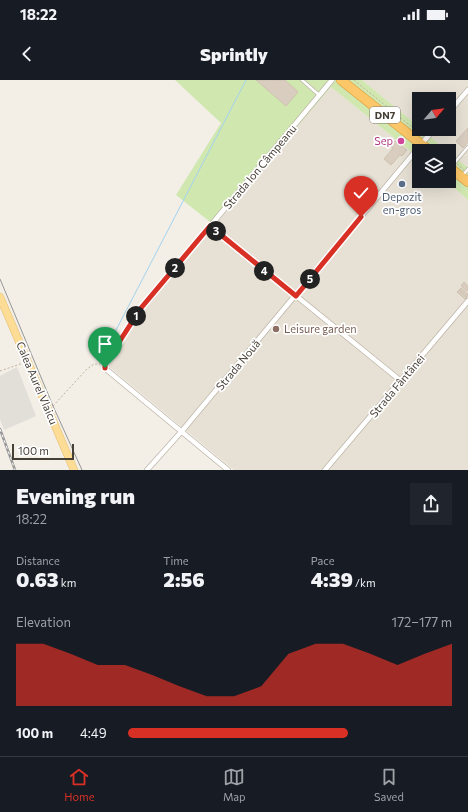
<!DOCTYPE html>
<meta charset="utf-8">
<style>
:root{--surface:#171b24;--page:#20242c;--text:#f1f3f6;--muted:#9ea1a6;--line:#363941;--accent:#d93025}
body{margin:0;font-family:Commissioner,sans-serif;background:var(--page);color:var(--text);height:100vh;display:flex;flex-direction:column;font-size:15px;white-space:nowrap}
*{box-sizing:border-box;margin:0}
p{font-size:13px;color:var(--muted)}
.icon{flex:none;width:22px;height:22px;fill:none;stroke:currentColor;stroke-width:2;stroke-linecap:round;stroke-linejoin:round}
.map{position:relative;height:390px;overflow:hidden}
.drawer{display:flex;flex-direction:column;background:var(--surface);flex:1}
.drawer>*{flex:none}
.needle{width:26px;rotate:61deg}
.fabs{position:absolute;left:412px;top:12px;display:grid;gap:8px}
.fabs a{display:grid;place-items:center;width:44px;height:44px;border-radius:0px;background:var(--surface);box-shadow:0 4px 16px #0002;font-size:20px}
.scale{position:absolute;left:12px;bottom:10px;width:62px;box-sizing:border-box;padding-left:4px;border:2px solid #463f36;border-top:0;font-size:11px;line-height:14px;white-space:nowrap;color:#463f36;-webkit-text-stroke:3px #fff;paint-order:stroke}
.pin{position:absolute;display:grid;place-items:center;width:34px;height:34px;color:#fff;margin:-41px -17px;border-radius:50% 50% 50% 0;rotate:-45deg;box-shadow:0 0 4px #0007}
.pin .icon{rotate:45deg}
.km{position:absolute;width:20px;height:20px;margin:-10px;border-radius:50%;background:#222;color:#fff;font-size:11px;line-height:20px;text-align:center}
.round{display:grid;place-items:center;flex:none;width:42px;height:42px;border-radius:0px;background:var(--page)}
.summary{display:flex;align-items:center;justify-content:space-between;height:68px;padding:0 16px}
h1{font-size:22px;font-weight:800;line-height:30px}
.figures{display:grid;grid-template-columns:repeat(3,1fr);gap:6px;height:68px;padding:4px 16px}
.figures div{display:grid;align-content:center}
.figures b{font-size:20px;font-weight:800}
.figures small{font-size:11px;font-weight:400}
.figures p{font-size:11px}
.chart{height:112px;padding:8px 16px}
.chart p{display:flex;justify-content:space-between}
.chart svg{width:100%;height:72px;margin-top:4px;fill:var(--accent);opacity:.7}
ul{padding:0 16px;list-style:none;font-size:13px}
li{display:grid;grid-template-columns:64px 48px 1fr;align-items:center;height:30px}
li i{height:10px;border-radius:5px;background:var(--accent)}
.status{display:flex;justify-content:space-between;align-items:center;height:28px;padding:0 20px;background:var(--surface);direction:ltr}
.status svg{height:11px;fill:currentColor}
header{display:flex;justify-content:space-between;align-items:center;height:52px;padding:0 16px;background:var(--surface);font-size:18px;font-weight:800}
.tab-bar{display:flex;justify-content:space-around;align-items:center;height:56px;border-top:1px solid var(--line);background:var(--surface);font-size:11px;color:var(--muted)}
.tab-bar a{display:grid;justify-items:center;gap:2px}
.tab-bar .active{color:var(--accent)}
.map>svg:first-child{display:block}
.residential{fill:#e7e1d5}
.industrial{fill:#e2ded8}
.green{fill:#d0e7b0}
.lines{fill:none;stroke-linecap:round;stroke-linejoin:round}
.stream{stroke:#a3d2ef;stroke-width:1}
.building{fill:#d8cdbf;stroke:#cfc2b0}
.lane-casing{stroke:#beb6a9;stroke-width:4}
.street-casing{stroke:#beb6a9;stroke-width:6}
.primary-casing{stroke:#e2b966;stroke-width:8}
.highway-casing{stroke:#db9b38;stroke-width:10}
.path{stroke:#c0b29b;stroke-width:1;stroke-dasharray:2 2;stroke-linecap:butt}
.lane{stroke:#fff;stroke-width:2.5}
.street{stroke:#fff;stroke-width:4.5}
.primary{stroke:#fddd96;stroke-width:7}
.highway{stroke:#fcc769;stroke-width:9}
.tram{stroke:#969696;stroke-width:1}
.rail-casing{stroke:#969696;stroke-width:2.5}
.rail{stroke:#fff;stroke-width:1;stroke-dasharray:3;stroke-linecap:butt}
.route-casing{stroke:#fff;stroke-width:8}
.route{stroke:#d93025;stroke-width:5}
.hotel-dot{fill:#d1479c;stroke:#fff;stroke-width:1.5}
.service-dot{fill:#5c6f8a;stroke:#fff;stroke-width:1.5}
.education-dot{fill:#8d6e63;stroke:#fff;stroke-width:1.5}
.labels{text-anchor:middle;stroke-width:3.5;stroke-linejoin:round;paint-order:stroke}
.shield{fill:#fff;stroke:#7e7972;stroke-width:1}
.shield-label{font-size:10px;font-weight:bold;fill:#463f36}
.hotel-label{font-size:11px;fill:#b23c85;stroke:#fff;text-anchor:end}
.street-label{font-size:11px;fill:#463f36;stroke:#fff}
.service-label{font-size:11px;fill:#4e5e75;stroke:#fff}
.education-label{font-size:11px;fill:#785e54;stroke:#fff;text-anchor:start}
</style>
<div class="status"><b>18:22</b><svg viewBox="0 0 49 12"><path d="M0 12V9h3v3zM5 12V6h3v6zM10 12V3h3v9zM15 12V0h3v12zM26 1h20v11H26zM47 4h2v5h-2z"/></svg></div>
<header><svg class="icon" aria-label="back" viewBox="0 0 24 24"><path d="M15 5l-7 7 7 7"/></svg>Sprintly<svg class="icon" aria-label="search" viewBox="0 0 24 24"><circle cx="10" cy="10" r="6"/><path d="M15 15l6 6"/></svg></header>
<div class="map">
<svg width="468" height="390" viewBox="0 0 468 390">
<rect width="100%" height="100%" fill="#f3efe7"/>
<g class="residential">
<polygon points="362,0 468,0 468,88 449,72 449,71 447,71 421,49 449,49 449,19 419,19 419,47"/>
<polygon points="331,7 419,78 419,101 446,101 468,120 468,390 234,390 107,285 141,233 214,145"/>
</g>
<polygon class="industrial" points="17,287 36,336 4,350 0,339 0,296"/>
<g class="green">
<polygon points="175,0 362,0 419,47 419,49 421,49 447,71 419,71 419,78 331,7 214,145 176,115 221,43"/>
<polygon points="449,72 468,88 468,120 446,101 449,101"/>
</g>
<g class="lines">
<polyline class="stream" points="101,279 246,0"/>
</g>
<g class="building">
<polygon points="256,0 285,0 298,12 286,26"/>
<polygon points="468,48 468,62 463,68 456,61"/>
<polygon points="395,61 407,70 402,76 400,75 391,85 384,79 393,68 391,67"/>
<polygon points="464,202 468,206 468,210 467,211 461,206"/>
<polygon points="461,208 468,214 467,217 459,210"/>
<polygon points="459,210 467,217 465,219 457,212"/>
</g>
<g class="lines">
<defs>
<g id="lane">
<polyline points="302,0 319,15"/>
<polyline points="451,87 468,67"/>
<polyline points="463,95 468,89"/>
</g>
<g id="street">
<polyline points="449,32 468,10"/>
<polyline points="210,146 401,301"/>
<polyline points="147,390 182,351 434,49"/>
<polyline points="228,390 107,290 105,287 105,284 141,229 332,0"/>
<polyline points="325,390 468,221"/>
</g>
<polyline id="primary" points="0,217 74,390"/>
<g id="highway">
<polyline points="341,0 430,71"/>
<polyline points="449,87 468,102"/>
</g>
</defs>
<use href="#lane" class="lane-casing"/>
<use href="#street" class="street-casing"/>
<use href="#primary" class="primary-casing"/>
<use href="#highway" class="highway-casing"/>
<g class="path">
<polyline points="354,0 423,56"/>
<polyline points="435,66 441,71"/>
<polyline points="457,84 464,90"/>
<polyline points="0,291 23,283"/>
<polyline points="53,326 87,289 94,284 100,284"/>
</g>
<use href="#lane" class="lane"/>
<use href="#street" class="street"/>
<use href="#primary" class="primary"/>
<use href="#highway" class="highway"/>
<polyline class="tram" points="0,199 53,326 82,390"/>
<defs>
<polyline id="rail" points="0,349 15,390"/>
</defs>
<use href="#rail" class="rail-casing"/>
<use href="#rail" class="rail"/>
</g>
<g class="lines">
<defs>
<polyline id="route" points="105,288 105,284 141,228 210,146 296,216 361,137"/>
</defs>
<use href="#route" class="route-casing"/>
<use href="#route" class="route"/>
</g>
<circle class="hotel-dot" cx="401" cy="61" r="4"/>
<circle class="service-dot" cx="402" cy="104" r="4"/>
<circle class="education-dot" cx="276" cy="249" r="4"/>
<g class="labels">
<rect class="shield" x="370" y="27" width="30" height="16" rx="3"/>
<g class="shield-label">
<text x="385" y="39">DN7</text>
</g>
<g class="hotel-label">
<text x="393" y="65">Sep</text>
</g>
<g class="street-label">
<text transform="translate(260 87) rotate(-50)" y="4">Strada Ion Câmpeanu</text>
<text transform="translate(238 285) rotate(-50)" y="4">Strada Nouă</text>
<text transform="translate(37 303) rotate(67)" y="4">Calea Aurel Vlaicu</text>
<text transform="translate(397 306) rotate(-50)" y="4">Strada Fântânei</text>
</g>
<g class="service-label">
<text x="402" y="121">Depozit<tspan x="402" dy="13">en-gros</tspan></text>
</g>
<g class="education-label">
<text x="284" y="253">Leisure garden</text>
</g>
</g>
</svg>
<div class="fabs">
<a><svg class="needle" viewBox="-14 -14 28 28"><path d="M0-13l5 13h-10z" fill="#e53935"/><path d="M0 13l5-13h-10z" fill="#9ea1a6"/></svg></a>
<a><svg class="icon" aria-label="layers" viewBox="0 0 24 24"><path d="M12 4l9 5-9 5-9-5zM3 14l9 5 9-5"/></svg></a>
</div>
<div class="scale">100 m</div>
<div class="pin" style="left:105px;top:288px;background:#1e9e55"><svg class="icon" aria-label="arrive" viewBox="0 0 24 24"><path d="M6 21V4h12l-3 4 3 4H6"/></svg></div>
<div class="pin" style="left:361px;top:137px;background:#d93025"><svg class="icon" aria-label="check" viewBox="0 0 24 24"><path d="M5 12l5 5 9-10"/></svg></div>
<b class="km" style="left:136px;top:236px">1</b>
<b class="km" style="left:175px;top:188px">2</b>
<b class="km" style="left:216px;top:151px">3</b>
<b class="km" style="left:264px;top:191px">4</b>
<b class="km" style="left:310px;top:199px">5</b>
</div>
<section class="drawer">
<div class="summary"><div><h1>Evening run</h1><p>18:22</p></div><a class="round"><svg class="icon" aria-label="share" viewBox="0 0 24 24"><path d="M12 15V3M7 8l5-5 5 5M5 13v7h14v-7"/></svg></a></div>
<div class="figures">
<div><p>Distance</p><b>0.63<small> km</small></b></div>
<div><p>Time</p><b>2:56</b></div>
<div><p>Pace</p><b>4:39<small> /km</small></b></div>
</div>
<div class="chart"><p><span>Elevation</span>172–177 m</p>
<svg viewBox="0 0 160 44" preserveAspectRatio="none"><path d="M0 44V6L10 6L20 12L30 19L40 19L50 25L60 32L70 38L80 38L90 32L100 12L110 6L120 6L130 12L140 19L150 12L160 6V44z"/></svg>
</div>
<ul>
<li><b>100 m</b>4:49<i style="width:68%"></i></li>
</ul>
</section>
<nav class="tab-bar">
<a class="active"><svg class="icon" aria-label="home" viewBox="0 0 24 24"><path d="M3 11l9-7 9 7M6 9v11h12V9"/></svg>Home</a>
<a><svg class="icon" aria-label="map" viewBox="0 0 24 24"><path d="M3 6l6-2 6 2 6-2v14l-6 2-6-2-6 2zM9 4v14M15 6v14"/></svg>Map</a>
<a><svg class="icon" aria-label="saved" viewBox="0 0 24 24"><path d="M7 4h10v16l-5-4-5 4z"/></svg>Saved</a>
</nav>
